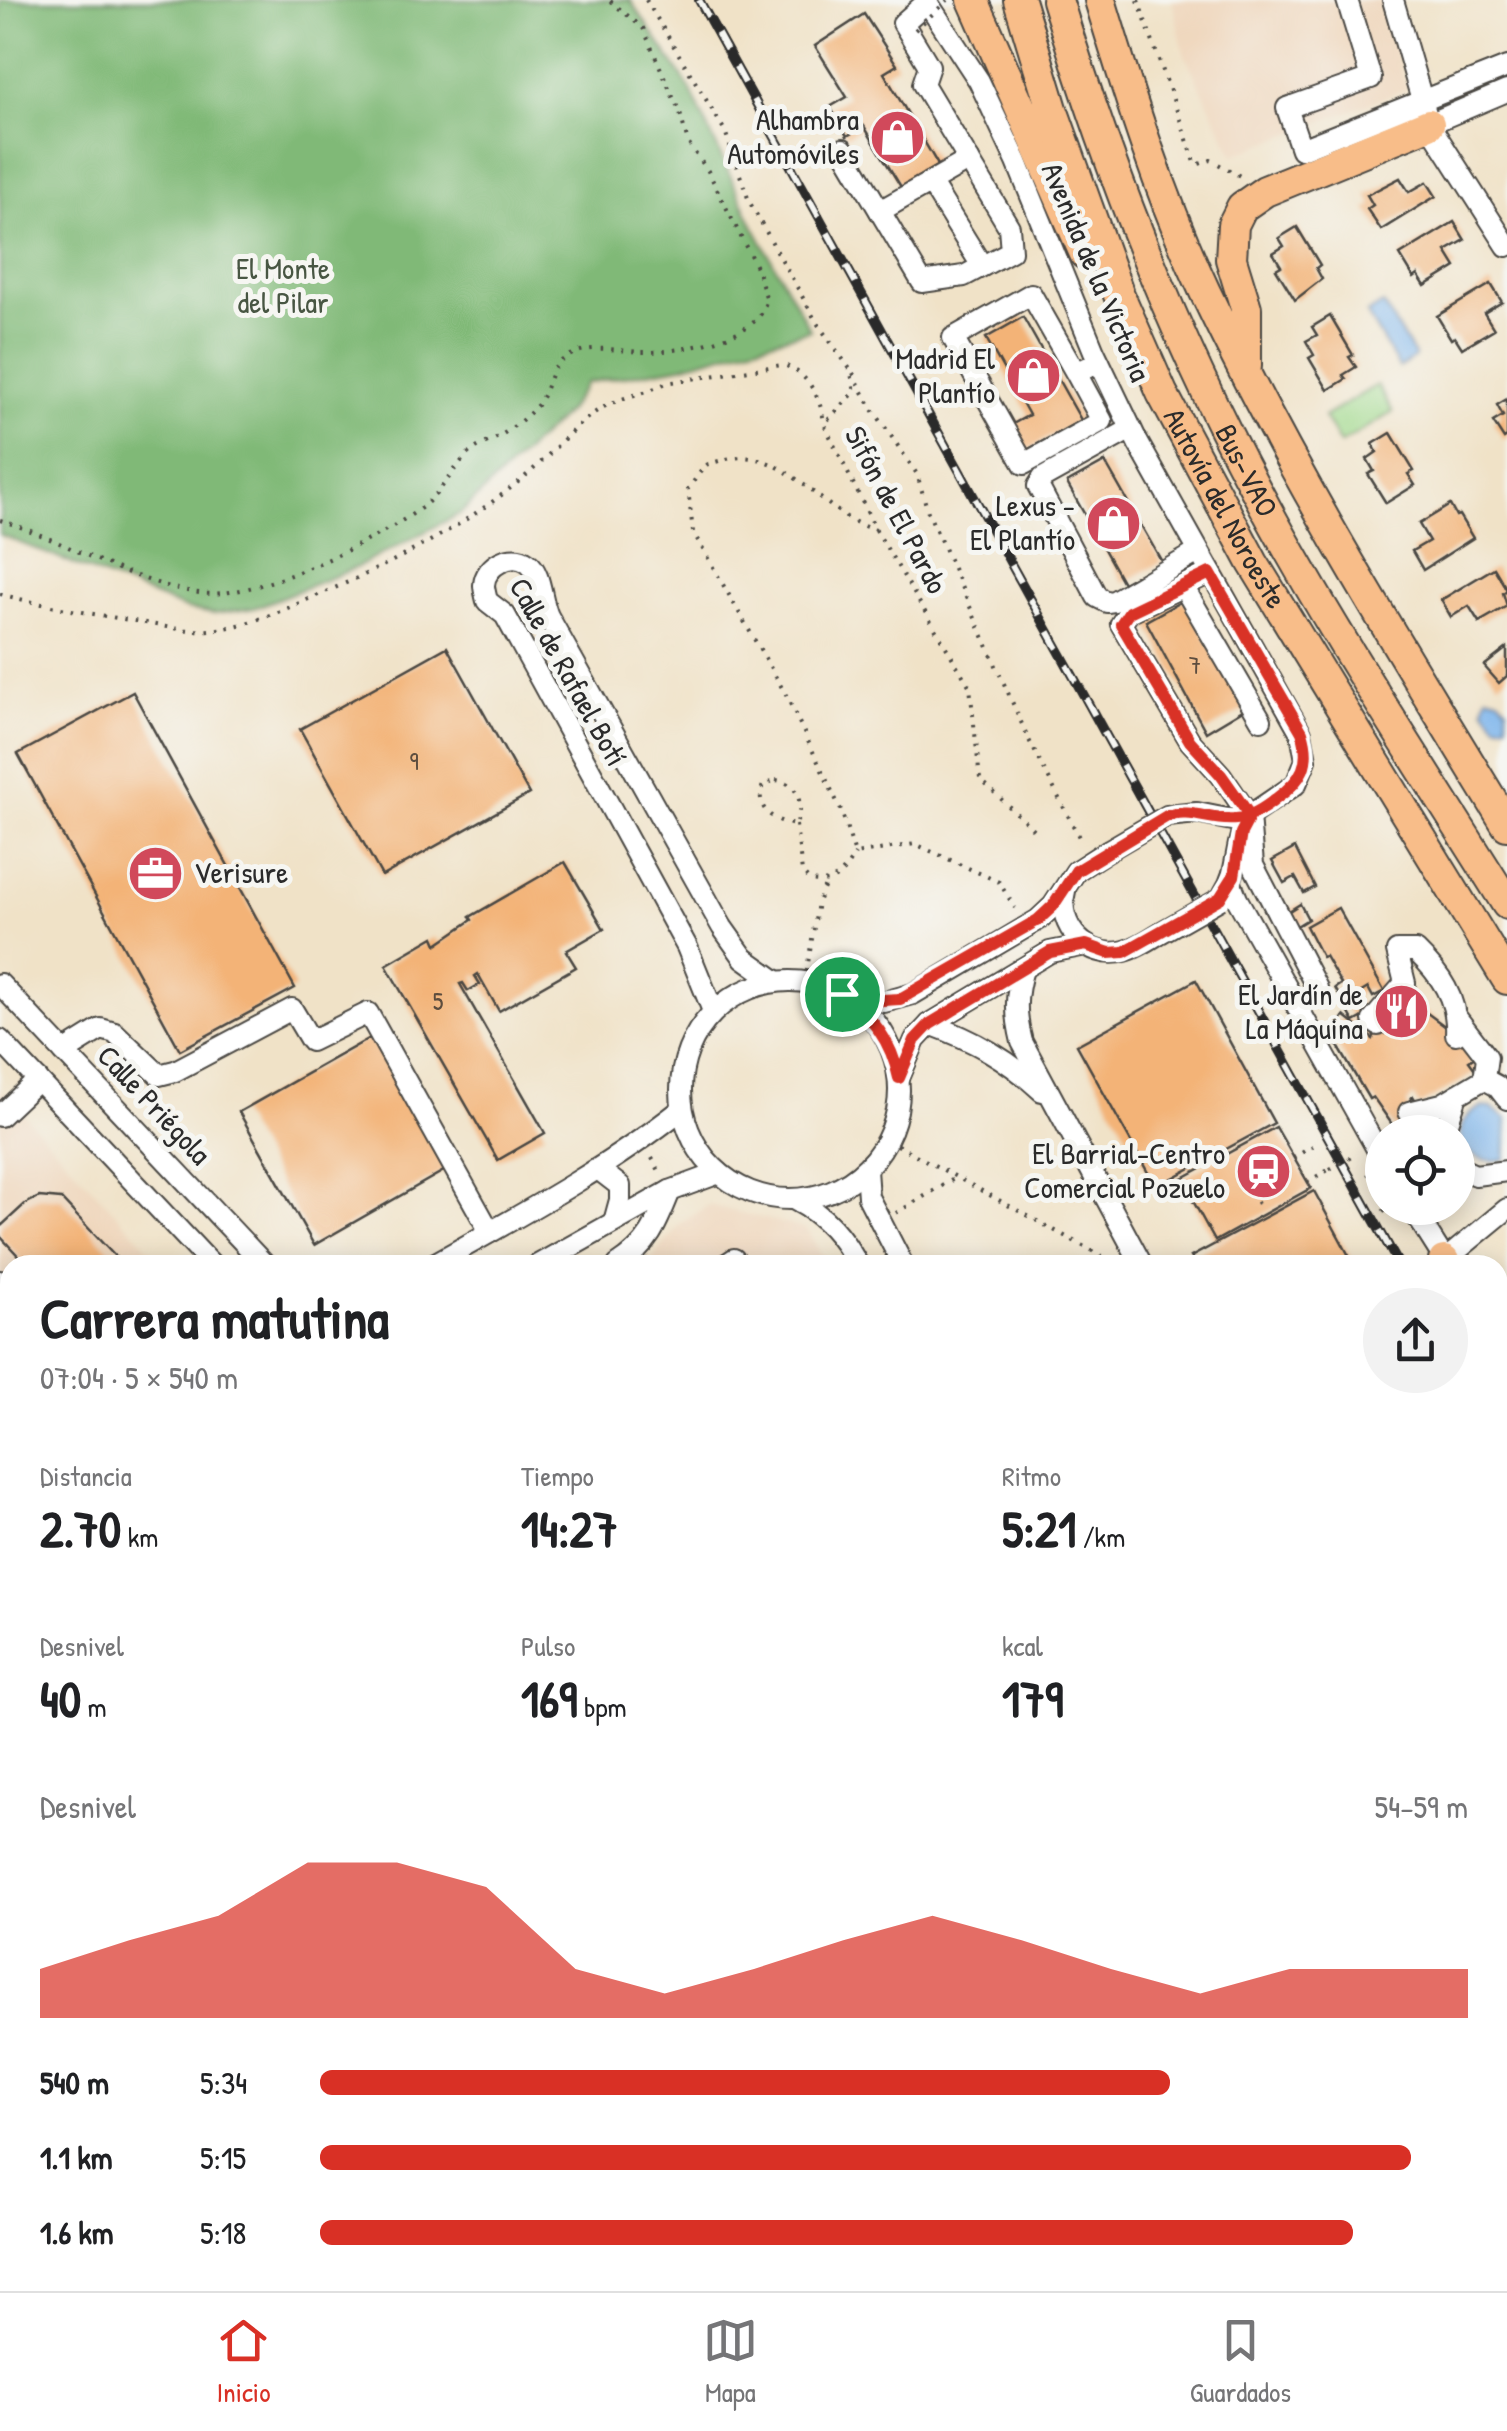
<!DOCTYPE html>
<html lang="es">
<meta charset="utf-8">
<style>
:root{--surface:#fff;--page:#f2f2f2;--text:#202124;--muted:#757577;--line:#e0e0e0;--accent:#d93025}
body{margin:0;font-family:"Patrick Hand",sans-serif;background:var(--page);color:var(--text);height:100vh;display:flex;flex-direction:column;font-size:38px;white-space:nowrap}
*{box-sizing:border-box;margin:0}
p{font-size:32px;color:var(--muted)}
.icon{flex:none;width:55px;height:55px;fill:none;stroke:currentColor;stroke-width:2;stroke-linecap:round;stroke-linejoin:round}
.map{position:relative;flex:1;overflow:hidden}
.panel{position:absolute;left:0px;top:1255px;width:1508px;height:1038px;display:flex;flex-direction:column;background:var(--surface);border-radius:30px 30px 0 0;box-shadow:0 5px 25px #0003}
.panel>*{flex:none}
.tools{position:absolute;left:1365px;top:1115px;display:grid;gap:20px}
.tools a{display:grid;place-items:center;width:110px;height:110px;border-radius:50%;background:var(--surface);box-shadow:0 5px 25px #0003;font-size:50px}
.pin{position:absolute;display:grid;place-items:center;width:85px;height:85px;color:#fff;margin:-42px;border:5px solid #fff;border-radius:50%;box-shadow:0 2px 10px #0007}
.round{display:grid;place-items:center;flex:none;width:105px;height:105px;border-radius:52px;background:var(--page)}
.summary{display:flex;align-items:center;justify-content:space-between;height:170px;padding:0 40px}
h1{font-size:55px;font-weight:700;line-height:75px}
.metrics{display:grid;grid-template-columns:repeat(3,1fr);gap:15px;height:170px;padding:10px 40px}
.metrics div{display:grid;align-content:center}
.metrics b{font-size:50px;font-weight:700}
.metrics small{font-size:28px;font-weight:400}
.metrics p{font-size:28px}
.chart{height:280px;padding:20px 40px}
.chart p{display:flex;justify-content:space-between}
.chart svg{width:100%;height:180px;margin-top:10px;fill:var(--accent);opacity:.7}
ul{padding:0 40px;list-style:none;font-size:32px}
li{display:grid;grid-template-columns:160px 120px 1fr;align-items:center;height:75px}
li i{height:25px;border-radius:12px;background:var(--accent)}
.tab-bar{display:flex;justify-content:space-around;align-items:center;height:140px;border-top:2px solid var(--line);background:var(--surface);font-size:28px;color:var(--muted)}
.tab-bar a{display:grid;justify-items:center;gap:5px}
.tab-bar .on{color:var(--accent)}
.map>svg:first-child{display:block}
.built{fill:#efd6bb}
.green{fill:#a0d98b;stroke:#66825b;stroke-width:2.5}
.forest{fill:#80b977;stroke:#567251;stroke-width:2.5}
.water{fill:#7bb4ec;stroke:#53708c;stroke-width:2.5}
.building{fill:#f3b377}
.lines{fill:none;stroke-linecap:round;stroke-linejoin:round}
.minor-casing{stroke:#494642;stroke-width:24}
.major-casing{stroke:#494642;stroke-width:31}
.highway-casing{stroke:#494642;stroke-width:34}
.path{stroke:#494642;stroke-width:4;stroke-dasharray:2.5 8;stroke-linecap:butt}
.minor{stroke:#fff;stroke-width:20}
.major{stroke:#f8bd89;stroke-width:28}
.highway{stroke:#f8bd89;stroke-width:30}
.rail-casing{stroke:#2b2b2b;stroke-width:10}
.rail{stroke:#f6f6f2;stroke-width:6;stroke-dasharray:19;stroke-linecap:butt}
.minor-bridge-casing{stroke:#494642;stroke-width:24;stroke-linecap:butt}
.path-bridge{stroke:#494642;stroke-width:4;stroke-dasharray:2.5 8;stroke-linecap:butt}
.minor-bridge{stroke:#fff;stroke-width:20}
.route-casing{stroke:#fff;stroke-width:20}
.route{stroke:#d93025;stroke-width:12}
.labels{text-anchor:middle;stroke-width:10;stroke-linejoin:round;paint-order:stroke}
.number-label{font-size:25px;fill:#5d4d3e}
.poi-label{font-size:30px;fill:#2b2b2b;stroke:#f6f6f2;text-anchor:end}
.park-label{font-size:30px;fill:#485643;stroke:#f6f6f2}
.street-label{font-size:30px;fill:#2b2b2b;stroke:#f6f6f2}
</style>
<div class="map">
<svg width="1507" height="2291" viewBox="0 0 1507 2291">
<rect width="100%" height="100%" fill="#f6f6f2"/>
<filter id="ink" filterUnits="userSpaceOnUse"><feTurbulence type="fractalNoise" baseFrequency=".01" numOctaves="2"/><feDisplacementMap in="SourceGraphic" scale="20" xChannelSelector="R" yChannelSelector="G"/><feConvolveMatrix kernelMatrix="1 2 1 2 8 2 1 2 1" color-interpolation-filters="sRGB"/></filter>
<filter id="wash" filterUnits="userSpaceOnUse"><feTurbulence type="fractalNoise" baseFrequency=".0048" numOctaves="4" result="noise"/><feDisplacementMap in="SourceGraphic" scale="40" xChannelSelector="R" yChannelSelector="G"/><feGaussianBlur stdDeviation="2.25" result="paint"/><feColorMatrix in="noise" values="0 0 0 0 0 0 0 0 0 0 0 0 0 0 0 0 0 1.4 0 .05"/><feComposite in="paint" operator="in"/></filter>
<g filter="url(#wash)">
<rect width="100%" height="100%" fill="#f0e2c7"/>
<g class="built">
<polygon points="1172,0 1380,0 1407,89 1234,155 1184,53"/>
<polygon points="0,1089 164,1265 10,1265 10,1676 0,1691"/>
<polygon points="709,1205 806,1229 828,1265 647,1265 680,1224"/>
<polygon points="1105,2282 1119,2291 472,2291 461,2283"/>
</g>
<g class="green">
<polygon points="1377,385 1393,412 1340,444 1324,417"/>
<polygon points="1507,1681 1507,2291 1484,2291 1468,2283 1498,2282 1498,1686"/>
</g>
<polygon class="forest" points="0,0 630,0 689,87 754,227 810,330 681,366 586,383 568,411 461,513 355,568 254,608 215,614 186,609 0,535"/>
<g class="water">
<polygon points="1383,304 1415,357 1399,368 1367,314"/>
<polygon points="1487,695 1499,698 1507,707 1507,724 1497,724 1484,708"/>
<path d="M 1482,1107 L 1492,1108 L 1507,1119 L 1505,1159 C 1466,1169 1440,1126 1482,1107 Z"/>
</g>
<g id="blocks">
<g class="building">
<polygon points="864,14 897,65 884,73 938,165 901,187 864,126 847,136 830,107 847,97 815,46"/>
<polygon points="1400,178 1409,192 1427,182 1436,196 1381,230 1367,209 1373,205 1367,195"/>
<polygon points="1454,222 1465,240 1446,251 1456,267 1425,286 1418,275 1414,278 1400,255"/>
<polygon points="1297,227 1320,265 1316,268 1322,279 1295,300 1276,269 1281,266 1273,253 1284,246 1279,238"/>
<polygon points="1491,284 1502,302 1484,313 1494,329 1462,348 1455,337 1451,339 1437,316"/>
<polygon points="1330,316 1353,355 1349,357 1356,367 1343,375 1346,379 1328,390 1309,358 1314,355 1306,341 1317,335 1312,327"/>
<polygon points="1023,317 1081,420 1025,451 1011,425 1029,415 986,338"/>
<polygon points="1507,399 1507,437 1504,439 1493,422 1503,416 1497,405"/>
<polygon points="1391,433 1414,471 1408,474 1415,485 1386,503 1368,474 1374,471 1367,459 1377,452 1373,444"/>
<polygon points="1105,462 1162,562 1123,583 1067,483"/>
<polygon points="1450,505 1456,516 1459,515 1473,538 1423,570 1412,551 1429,541 1419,524"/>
<polygon points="1494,568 1507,590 1503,593 1507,606 1479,622 1469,606 1451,617 1441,600"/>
<polygon points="1184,600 1246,708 1206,732 1146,621"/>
<polygon points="447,647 529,794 382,876 300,729"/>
<polygon points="1507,648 1507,676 1499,683 1484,666"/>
<polygon points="133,692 295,988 180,1050 18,754"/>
<polygon points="1295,848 1315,887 1304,893 1295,877 1284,883 1272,861"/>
<polygon points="565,862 604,929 566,951 576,967 499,1011 478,974 475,976 480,984 468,991 463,983 460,984 545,1133 498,1160 386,965 434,937 437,944 472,920 470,917"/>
<polygon points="1300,904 1308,919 1295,927 1286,913"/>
<polygon points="1338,908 1384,991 1373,997 1368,988 1355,996 1365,1016 1354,1022 1335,988 1341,984 1325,956 1322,957 1306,926"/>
<polygon points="1196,980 1274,1123 1156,1187 1077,1045"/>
<polygon points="1419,1007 1481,1053 1469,1061 1477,1072 1419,1106 1413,1096 1407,1104 1409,1112 1396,1130 1373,1097 1369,1099 1331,1034 1344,1016 1373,1039 1381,1016 1389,1017 1395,1010 1409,1021"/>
<polygon points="372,1037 447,1169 314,1245 239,1112"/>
<polygon points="1276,1127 1311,1188 1215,1241 1181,1179"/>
<polygon points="1314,1191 1354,1265 1196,1265 1191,1257"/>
<polygon points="39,1197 61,1199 123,1265 27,1265 0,1236 0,1227 25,1204"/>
<polygon points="0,1586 10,1592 10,1626 0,1641"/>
<polygon points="0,1643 10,1650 0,1664"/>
</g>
</g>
</g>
<g filter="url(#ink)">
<use href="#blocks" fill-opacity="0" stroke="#494642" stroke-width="2.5"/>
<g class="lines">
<defs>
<g id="minor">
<polyline points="926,0 979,81 1017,162 1094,351 1138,443 1301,733 1306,760 1296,784 1249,816 1232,820 1197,813"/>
<polyline points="1347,0 1371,78 1287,108 1301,149 1507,67"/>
<polyline points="1393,0 1429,124 1507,246"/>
<polyline points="1429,124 1507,91"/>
<polyline points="843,149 922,282 964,276 1011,251 1009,227 923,84 929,66 903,23 927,2"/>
<polyline points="930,182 982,266"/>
<polyline points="880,211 969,160"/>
<polyline points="1076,373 1031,294 953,338 1024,464 1102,421 1076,373 1099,362"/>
<polyline points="1131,429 1043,478 1038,486 1097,597 1107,602 1114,601 1198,552"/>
<polyline points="1210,573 1129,612 1121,624 1190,741 1221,775 1249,816 1253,865 1317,988"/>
<polyline points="1183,586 1261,720"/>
<polyline points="1231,883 1237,899 1382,1158"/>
<path d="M 1065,891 C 1056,926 1088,961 1125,951 C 1137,948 1149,940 1160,933"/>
<path d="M 1224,893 C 1239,871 1234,846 1246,822"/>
<path d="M 1023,969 C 1015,996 1015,1014 1022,1042 L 1142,1265"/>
<circle cx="790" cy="1090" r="109"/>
<polyline points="0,984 265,1265"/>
<polyline points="853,997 884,1002 913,994 1038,920 1053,906 1076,871 1107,851"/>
<path d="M 713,1011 L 687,947 L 505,615 L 487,601 C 486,596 484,590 484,585 C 485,565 512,551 528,563 C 541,572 541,601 548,616 L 722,927 L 744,958 L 776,981"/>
<polyline points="1457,1018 1487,1057 1484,1079"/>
<path d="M 930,1024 C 974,1040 1008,1059 1042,1091"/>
<path d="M 1378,1025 L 1373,1020 L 1405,983 L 1397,951 L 1416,951 C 1440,974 1458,999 1456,1034"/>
<polyline points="0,1040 212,1265"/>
<polyline points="64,1052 101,1029 115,1033 159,1075 175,1071 292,1009 311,1041 368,1013 490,1232"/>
<polyline points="899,1078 915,1040 930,1024 1050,952 1086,945"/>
<polyline points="1484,1079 1497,1086 1507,1099"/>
<polyline points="1409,1112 1442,1104 1457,1095"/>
<polyline points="0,1116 38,1080"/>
<polyline points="1445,1132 1457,1095 1484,1079"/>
<polyline points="1458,1167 1475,1175 1507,1171"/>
<polyline points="598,1169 620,1186 620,1200 614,1222"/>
<polyline points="866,1170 868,1197 903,1265"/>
<path d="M 795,1200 C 826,1216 841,1235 858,1265"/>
<polyline points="1412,1208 1448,1265"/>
<polyline points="1444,1261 1507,1209"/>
<path d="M 432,1265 C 517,1217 605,1170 682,1109"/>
<polyline points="538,1265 670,1191 719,1173"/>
<path d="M 618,1265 C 649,1245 657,1224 670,1191"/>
<polyline points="725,1265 734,1259"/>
<polyline points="0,1281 10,1291"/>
<polyline points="1498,1334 1507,1348"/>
<polyline points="0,1457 10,1442"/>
<polyline points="0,1544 10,1551"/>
<polyline points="491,2282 502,2291"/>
<polyline points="640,2282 642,2291"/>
<polyline points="833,2282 857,2282"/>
<polyline points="933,2282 950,2291"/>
<polyline points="986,2282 1004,2291"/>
<polyline points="1441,2282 1444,2291"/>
<polyline points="781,2291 789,2282"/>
<polyline points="804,2291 812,2282"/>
<polyline points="1384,2291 1384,2282"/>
</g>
<g id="major">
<polyline points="0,1739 10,1726"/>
<polyline points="0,1858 10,1841"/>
</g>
<g id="highway">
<polyline points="973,0 1085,254"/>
<path id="s1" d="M 1019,0 L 1052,109 L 1119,295 L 1162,393 L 1253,563 L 1507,979"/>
<path id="s2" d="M 1057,0 C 1108,168 1173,335 1256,490 C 1330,630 1423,769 1507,904"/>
<path d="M 1100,0 C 1130,99 1161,198 1205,292 C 1292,476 1401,651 1507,825"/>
<polyline points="1246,366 1246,308 1231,259 1233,225 1242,207 1265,191 1429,124"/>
<polyline points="1444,1261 1446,1265"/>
<polyline points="1498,1371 1507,1389"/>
<polyline points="0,1773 10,1755"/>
<polyline points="0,2034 10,2040"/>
<polyline points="0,2081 10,2086"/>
<polyline points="0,2157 10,2162"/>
<polyline points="0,2196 10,2200"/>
<polyline points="0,2227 10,2229"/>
<polyline points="152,2282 171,2291"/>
<polyline points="214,2282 225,2291"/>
<polyline points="335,2282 347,2291"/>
<polyline points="376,2282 386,2291"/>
</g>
</defs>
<use href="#minor" class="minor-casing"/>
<use href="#major" class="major-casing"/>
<use href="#highway" class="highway-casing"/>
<g class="path">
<polyline points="646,0 725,131 749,201 817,323 850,369 855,392 824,424 876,530 970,687 980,779 1037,833"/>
<polyline points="1138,0 1196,165 1211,160 1240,176"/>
<polyline points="853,373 870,405 917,474 928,512 1029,740 1081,841"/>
<path d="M 0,520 C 67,541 128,582 199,593 C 253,601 372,542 417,511 C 441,494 449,474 467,455 C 475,446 490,442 500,436 C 512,428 533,413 540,401 C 552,381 547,366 573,354 C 593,344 620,351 641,352 C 673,353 732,342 756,320 C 761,316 764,307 767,300 L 757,269 L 708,171 L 688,143 L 680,113 L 643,28 L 609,0"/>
<path d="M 876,530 C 821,517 785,442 723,460 C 722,460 709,464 708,464 C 700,470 694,482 688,489 L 693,532 L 785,693 L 841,810 L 855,854 L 915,844 L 999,882 L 1015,908"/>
<path d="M 0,594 C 45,606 88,613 134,621 C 159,625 183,632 209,630 C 245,627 278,612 311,598 C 388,566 464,528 528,474 C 554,452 573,425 602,408 C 623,396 645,394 666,383 L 782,365 C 807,370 822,400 824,424"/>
<path d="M 776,780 C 801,784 803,804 796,825 C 774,822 754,809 763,785 Z"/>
<path d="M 796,825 L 802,872 L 810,881 C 836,885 842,874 855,854"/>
<polyline points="805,982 818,902 826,883"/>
<polyline points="888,1140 1109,1260"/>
<polyline points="652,1158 662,1176"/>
<polyline points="1293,1158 1313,1146"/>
<polyline points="1368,1173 1382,1199"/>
<polyline points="1307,1182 1330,1169"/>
<polyline points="1247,1183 1260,1208"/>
<polyline points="896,1213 957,1177"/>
<polyline points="1375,1218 1387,1208"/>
<polyline points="295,2291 300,2282"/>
</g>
<use href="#minor" class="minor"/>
<use href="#major" class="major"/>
<use href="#highway" class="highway"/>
<defs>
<g id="rail">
<polyline points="699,0 1399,1265"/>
<polyline points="1498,1443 1507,1460"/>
<polyline points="1498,1468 1507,1485"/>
</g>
</defs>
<use href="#rail" class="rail-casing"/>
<use href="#rail" class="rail"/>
<defs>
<g id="minor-bridge">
<polyline points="1107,851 1167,816 1197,813"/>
<polyline points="1160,933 1220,899"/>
</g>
</defs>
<use href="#minor-bridge" class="minor-bridge-casing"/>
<g class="path-bridge">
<polyline points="915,30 948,0"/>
<polyline points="1330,1169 1355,1155"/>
</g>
<use href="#minor-bridge" class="minor-bridge"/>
</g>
</g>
<g class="lines" filter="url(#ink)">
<defs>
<path id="route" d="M 842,994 L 866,1001 L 900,999 L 1038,920 L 1053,906 L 1076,871 L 1167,816 C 1192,808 1211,822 1236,819 C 1252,817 1265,808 1277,798 C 1302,780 1312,763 1302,732 L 1210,573 L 1129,612 L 1121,624 L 1190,741 L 1221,775 L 1250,816 L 1241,833 L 1234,876 L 1220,898 L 1124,952 L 1109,953 L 1086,945 L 1050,952 L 930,1024 L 915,1040 L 899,1078 C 891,1040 872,1016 842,994"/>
</defs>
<use href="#route" class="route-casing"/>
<use href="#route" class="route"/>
</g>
<defs>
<symbol id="shop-disc" viewBox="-11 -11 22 22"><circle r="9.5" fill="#d1495b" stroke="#f6f6f2"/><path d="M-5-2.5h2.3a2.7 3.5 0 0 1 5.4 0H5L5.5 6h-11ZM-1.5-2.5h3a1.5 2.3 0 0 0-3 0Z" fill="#fff"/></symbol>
<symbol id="office-disc" viewBox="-11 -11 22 22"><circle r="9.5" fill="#d1495b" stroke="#f6f6f2"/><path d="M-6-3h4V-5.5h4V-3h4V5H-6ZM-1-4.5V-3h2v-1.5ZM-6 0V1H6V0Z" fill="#fff"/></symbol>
<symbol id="restaurant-disc" viewBox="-11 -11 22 22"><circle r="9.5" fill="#d1495b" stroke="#f6f6f2"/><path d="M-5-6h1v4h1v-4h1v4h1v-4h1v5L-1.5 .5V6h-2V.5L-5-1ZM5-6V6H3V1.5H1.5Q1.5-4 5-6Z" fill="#fff"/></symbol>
<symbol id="station-disc" viewBox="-11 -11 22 22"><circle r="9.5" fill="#d1495b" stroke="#f6f6f2"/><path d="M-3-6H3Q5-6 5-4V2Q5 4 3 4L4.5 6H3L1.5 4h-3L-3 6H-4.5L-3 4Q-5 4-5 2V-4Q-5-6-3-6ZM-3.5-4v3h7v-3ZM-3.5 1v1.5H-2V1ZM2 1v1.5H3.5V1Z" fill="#fff"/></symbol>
</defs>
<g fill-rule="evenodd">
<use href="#shop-disc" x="866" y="106" width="63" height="63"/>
<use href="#shop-disc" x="1002" y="344" width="63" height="63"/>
<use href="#shop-disc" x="1082" y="492" width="63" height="63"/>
<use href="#office-disc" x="124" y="842" width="63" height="63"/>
<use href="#restaurant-disc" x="1370" y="980" width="63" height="63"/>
<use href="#station-disc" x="1232" y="1140" width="63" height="63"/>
</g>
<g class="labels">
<g class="number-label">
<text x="1195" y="674">7</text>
<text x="414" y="770">9</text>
<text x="438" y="1010">5</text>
</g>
<g class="poi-label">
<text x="859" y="130">Alhambra<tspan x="859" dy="34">Automóviles</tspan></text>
<text x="995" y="369">Madrid El<tspan x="995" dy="34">Plantío</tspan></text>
<text x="1075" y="516">Lexus -<tspan x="1075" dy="34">El Plantío</tspan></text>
<text x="194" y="883" text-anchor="start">Verisure</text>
<text x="1363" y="1005">El Jardín de<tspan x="1363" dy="34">La Máquina</tspan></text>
<text x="1225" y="1164">El Barrial-Centro<tspan x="1225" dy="34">Comercial Pozuelo</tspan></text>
</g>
<g class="park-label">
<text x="283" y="279">El Monte<tspan x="283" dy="34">del Pilar</tspan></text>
</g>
<g class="street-label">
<text transform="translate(1096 272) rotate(67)" y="10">Avenida de la Victoria</text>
<text dy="10" stroke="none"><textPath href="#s2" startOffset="508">Bus-VAO</textPath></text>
<text dy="10" stroke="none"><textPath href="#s1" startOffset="550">Autovía del Noroeste</textPath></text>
<text transform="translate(896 510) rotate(62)" y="10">Sifón de El Pardo</text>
<text transform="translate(568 672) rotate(61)" y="10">Calle de Rafael Botí</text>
<text transform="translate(154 1105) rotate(47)" y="10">Calle Priégola</text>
</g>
</g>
</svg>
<div class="tools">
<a><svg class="icon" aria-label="locate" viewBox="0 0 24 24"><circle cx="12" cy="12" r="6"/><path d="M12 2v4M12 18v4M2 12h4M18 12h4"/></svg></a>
</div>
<div class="pin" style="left:842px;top:994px;background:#1e9e55"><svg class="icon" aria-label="arrive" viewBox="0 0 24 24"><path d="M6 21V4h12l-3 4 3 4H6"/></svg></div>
<section class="panel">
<div class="summary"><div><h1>Carrera matutina</h1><p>07:04 · 5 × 540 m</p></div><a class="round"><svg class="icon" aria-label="share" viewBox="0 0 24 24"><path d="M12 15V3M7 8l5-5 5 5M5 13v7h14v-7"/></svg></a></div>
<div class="metrics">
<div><p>Distancia</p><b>2.70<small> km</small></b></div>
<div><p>Tiempo</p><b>14:27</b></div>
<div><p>Ritmo</p><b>5:21<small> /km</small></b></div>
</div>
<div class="metrics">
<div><p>Desnivel</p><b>40<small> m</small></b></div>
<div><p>Pulso</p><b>169<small> bpm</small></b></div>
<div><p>kcal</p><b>179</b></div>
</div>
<div class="chart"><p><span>Desnivel</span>54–59 m</p>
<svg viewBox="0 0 160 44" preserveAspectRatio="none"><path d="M0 44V32L10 25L20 19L30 6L40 6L50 12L60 32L70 38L80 32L90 25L100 19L110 25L120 32L130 38L140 32L150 32L160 32V44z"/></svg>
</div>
<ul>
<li><b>540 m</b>5:34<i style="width:74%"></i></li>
<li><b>1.1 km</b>5:15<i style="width:95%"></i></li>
<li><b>1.6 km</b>5:18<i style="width:90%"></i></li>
</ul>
</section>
</div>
<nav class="tab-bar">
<a class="on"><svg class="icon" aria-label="home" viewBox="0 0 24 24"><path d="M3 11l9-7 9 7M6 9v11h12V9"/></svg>Inicio</a>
<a><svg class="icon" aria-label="map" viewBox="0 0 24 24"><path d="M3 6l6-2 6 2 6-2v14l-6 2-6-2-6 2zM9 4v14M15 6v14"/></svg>Mapa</a>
<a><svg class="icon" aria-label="saved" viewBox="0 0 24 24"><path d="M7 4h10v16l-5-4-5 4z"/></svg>Guardados</a>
</nav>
